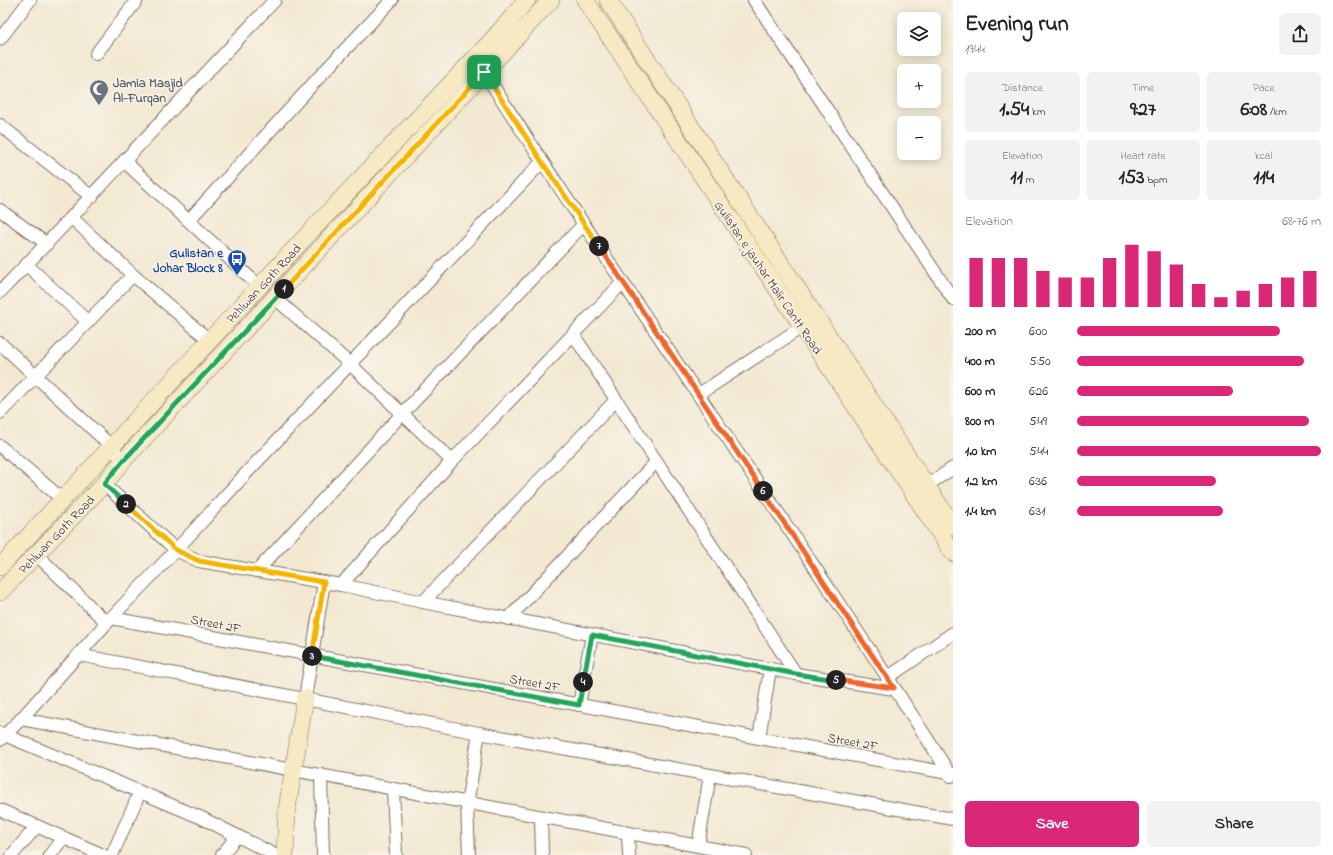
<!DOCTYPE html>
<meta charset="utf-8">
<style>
:root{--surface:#fff;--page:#f2f2f2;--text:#222;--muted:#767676;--accent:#db2777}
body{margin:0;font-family:"Indie Flower",sans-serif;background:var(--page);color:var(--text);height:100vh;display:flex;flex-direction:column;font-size:15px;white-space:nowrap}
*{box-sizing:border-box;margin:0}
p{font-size:13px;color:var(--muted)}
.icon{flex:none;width:22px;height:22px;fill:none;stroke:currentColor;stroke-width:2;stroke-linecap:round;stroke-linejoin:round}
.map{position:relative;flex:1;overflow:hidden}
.panel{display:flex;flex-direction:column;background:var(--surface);width:380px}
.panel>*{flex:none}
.controls{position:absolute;left:897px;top:12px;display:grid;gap:8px}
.controls a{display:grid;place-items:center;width:44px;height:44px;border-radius:6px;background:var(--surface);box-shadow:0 2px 10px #0003;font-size:20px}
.pin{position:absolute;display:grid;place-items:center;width:34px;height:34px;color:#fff;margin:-17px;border-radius:8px;box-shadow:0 2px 6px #0006}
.km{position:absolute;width:20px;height:20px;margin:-10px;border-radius:50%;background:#222;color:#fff;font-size:11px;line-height:20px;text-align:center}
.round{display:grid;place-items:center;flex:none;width:42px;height:42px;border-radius:6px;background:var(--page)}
.overview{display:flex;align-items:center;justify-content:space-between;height:68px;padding:0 12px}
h1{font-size:22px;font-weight:800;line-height:30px}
.stats{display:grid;grid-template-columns:repeat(3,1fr);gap:6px;height:68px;padding:4px 12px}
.stats div{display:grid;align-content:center;border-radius:6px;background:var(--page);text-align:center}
.stats b{font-size:20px;font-weight:800}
.stats small{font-size:11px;font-weight:400}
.stats p{font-size:11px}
.chart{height:112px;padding:8px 12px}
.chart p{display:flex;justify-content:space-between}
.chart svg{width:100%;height:72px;margin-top:4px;stroke:var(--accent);stroke-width:6}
.action{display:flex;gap:8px;margin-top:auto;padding:8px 12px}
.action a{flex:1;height:46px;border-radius:6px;background:var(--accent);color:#fff;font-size:16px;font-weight:800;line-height:46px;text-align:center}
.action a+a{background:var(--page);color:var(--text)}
ul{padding:0 12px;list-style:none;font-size:13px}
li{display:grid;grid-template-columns:64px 48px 1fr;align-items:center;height:30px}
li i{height:10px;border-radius:5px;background:var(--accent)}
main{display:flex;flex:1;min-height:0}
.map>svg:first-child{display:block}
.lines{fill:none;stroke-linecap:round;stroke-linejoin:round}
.street-casing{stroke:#7b6d5d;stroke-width:14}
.secondary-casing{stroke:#7b6d5d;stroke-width:18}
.street{stroke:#fff;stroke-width:12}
.secondary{stroke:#f6e9c3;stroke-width:17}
.split-1-casing{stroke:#fff;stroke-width:8}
.split-2-casing{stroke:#fff;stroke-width:8}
.split-3-casing{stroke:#fff;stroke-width:8}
.split-4-casing{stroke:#fff;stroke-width:8}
.split-5-casing{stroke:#fff;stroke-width:8}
.split-6-casing{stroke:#fff;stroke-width:8}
.split-7-casing{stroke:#fff;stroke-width:8}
.split-8-casing{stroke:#fff;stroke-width:8}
.split-1{stroke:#f5b400;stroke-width:5}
.split-2{stroke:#22a559;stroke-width:5}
.split-3{stroke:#f5b400;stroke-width:5}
.split-4{stroke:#22a559;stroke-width:5}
.split-5{stroke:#22a559;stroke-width:5}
.split-6{stroke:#f0652b;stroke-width:5}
.split-7{stroke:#f0652b;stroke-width:5}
.split-8{stroke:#f5b400;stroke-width:5}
.labels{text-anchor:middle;stroke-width:3;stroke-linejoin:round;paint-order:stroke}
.worship-label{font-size:13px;font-weight:bold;fill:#5b616d;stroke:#f7f3e8;text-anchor:start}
.transit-label{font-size:13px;font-weight:bold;fill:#164399;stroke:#f7f3e8;text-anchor:end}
.street-label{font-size:13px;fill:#3b2a1e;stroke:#f7f3e8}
</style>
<main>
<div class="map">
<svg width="953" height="855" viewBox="0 0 953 855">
<rect width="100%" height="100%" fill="#f7f3e8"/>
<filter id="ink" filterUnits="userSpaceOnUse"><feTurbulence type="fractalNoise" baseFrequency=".025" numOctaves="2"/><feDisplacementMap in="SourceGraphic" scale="8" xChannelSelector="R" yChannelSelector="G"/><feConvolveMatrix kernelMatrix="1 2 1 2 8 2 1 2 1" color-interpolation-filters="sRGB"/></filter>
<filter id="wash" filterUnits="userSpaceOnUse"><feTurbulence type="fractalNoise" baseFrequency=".012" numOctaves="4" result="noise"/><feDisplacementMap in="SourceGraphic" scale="16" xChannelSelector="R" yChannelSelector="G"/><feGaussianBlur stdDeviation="0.9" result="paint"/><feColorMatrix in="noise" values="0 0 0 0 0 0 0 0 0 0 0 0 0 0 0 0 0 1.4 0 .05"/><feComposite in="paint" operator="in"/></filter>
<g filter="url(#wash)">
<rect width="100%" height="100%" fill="#f3e9d3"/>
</g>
<g filter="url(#ink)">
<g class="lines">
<defs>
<g id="street">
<polyline points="754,0 953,299"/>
<polyline points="0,39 30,0"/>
<polyline points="96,54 137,0"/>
<path d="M 484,72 C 636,309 800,538 951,776"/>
<polyline points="0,125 92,197"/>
<polyline points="124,161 259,286"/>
<polyline points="0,210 47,244"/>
<polyline points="72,218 133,275 209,340"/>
<polyline points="189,220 321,75 392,0"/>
<polyline points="27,265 88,322"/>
<path d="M 0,292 C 93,196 183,97 275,0"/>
<polyline points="275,298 350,364 452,461"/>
<polyline points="573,334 796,674"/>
<polyline points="0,343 111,446 123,461"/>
<polyline points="699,394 802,327"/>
<polyline points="0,413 133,275"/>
<polyline points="0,446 62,499"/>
<polyline points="104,484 176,550 199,561 341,585 423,602 796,674 894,689"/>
<polyline points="926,486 953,468"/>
<polyline points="36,554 107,623"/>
<polyline points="257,571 402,414 584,224"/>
<polyline points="341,585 452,461 623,282"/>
<polyline points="423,602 616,400"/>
<polyline points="111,618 953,774"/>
<polyline points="508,619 656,462"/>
<polyline points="79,655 479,733 953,819"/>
<polyline points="887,678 953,633"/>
<polyline points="305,698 324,582"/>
<polyline points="579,705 592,635"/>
<polyline points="21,719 746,855"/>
<polyline points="0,733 202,818 275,855"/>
<polyline points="759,738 770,669"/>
<polyline points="0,740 21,719 111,618 176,550 251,468 542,162"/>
<polyline points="321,775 323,855"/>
<polyline points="393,789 396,855"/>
<polyline points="0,810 103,855"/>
<polyline points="541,817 542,855"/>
<polyline points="628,834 629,855"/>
<polyline points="698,846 710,775"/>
<polyline points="12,855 37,826"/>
<polyline points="50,855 63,838"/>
<polyline points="112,855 140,792"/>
<polyline points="222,855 237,836"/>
<polyline points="469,855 467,804 479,733"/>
</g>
<g id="secondary">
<polyline points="585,0 953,553"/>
<polyline points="608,0 953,526"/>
<polyline points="0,567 309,233 493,39 527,0"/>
<polyline points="0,592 104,484 123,461 551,0"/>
<polyline points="285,855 287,809 305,698"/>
</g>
</defs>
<use href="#street" class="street-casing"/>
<use href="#secondary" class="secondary-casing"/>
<use href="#street" class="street"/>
<use href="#secondary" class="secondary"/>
</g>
</g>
<g class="lines" filter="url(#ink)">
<defs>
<polyline id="split-1" points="284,289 484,72"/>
<polyline id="split-2" points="126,504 104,484 123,461 284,289"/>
<polyline id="split-3" points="126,504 176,550 199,561 324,582 312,656"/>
<polyline id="split-4" points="312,656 579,705 583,682"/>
<polyline id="split-5" points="583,682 592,635 796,674 836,680"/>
<polyline id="split-6" points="763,491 894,688 836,680"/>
<polyline id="split-7" points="599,246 763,491"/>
<polyline id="split-8" points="484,72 542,162 599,246"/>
</defs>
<use href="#split-1" class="split-1-casing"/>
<use href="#split-2" class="split-2-casing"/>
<use href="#split-3" class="split-3-casing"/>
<use href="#split-4" class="split-4-casing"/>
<use href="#split-5" class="split-5-casing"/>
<use href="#split-6" class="split-6-casing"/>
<use href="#split-7" class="split-7-casing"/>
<use href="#split-8" class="split-8-casing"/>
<use href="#split-1" class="split-1"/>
<use href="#split-2" class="split-2"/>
<use href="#split-3" class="split-3"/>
<use href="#split-4" class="split-4"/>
<use href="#split-5" class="split-5"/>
<use href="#split-6" class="split-6"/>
<use href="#split-7" class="split-7"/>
<use href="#split-8" class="split-8"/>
</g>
<defs>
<symbol id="mosque-pin" viewBox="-11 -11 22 30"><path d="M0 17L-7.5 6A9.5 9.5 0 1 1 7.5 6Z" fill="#6b7280" stroke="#f7f3e8"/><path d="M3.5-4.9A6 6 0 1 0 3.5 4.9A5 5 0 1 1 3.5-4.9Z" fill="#fff"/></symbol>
<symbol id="bus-pin" viewBox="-11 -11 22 30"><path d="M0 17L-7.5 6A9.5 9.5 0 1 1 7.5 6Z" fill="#1a4fb4" stroke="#f7f3e8"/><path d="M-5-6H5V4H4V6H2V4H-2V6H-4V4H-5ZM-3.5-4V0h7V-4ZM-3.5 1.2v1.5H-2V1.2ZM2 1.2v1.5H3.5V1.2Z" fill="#fff"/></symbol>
</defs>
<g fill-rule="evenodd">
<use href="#mosque-pin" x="88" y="78" width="22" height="30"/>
<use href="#bus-pin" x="226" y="248" width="22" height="30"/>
</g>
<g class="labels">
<g class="worship-label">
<text x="113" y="87">Jamia Masjid<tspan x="113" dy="15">Al-Furqan</tspan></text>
</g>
<g class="transit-label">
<text x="223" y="257">Gulistan e<tspan x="223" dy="15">Johar Block 8</tspan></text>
</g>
<g class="street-label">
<text transform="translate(769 277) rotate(56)" y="5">Gulistan e jauhar Malir Cantt Road</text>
<text transform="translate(263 283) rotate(-47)" y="5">Pehlwan Goth Road</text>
<text transform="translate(56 534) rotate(-46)" y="5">Pehlwan Goth Road</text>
<text transform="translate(216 623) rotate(11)" y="5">Street 2F</text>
<text transform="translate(535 682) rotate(10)" y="5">Street 2F</text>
<text transform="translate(853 741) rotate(10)" y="5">Street 2F</text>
</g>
</g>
</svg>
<div class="controls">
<a><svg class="icon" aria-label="layers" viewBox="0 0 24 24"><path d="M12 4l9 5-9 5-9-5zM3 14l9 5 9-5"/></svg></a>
<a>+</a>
<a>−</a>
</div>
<div class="pin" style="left:484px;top:72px;background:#1e9e55"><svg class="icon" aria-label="arrive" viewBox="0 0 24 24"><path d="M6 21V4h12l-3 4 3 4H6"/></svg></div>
<b class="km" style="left:284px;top:289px">1</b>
<b class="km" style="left:126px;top:504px">2</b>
<b class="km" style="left:312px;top:656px">3</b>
<b class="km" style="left:583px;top:682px">4</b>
<b class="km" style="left:836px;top:680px">5</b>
<b class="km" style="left:763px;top:491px">6</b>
<b class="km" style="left:599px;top:246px">7</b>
</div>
<section class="panel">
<div class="overview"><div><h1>Evening run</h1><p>19:44</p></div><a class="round"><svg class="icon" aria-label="share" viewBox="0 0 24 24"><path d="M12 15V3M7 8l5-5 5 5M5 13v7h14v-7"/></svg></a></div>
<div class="stats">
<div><p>Distance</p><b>1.54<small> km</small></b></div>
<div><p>Time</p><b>9:27</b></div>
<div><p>Pace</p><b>6:08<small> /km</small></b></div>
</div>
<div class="stats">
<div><p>Elevation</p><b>11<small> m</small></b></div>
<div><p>Heart rate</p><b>153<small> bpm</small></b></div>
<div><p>kcal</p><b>114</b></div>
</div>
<div class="chart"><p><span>Elevation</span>68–76 m</p>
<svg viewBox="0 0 160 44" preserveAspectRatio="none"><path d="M5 44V14M15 44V14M25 44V14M35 44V22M45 44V26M55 44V26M65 44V14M75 44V6M85 44V10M95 44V18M105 44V30M115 44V38M125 44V34M135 44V30M145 44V26M155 44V22"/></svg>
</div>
<ul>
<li><b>200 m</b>6:00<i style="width:83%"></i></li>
<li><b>400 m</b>5:50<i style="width:93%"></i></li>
<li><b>600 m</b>6:26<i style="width:64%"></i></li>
<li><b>800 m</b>5:49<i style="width:95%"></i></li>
<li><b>1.0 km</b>5:44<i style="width:100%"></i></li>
<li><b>1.2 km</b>6:36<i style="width:57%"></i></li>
<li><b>1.4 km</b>6:31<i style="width:60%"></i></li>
</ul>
<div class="action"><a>Save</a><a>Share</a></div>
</section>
</main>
